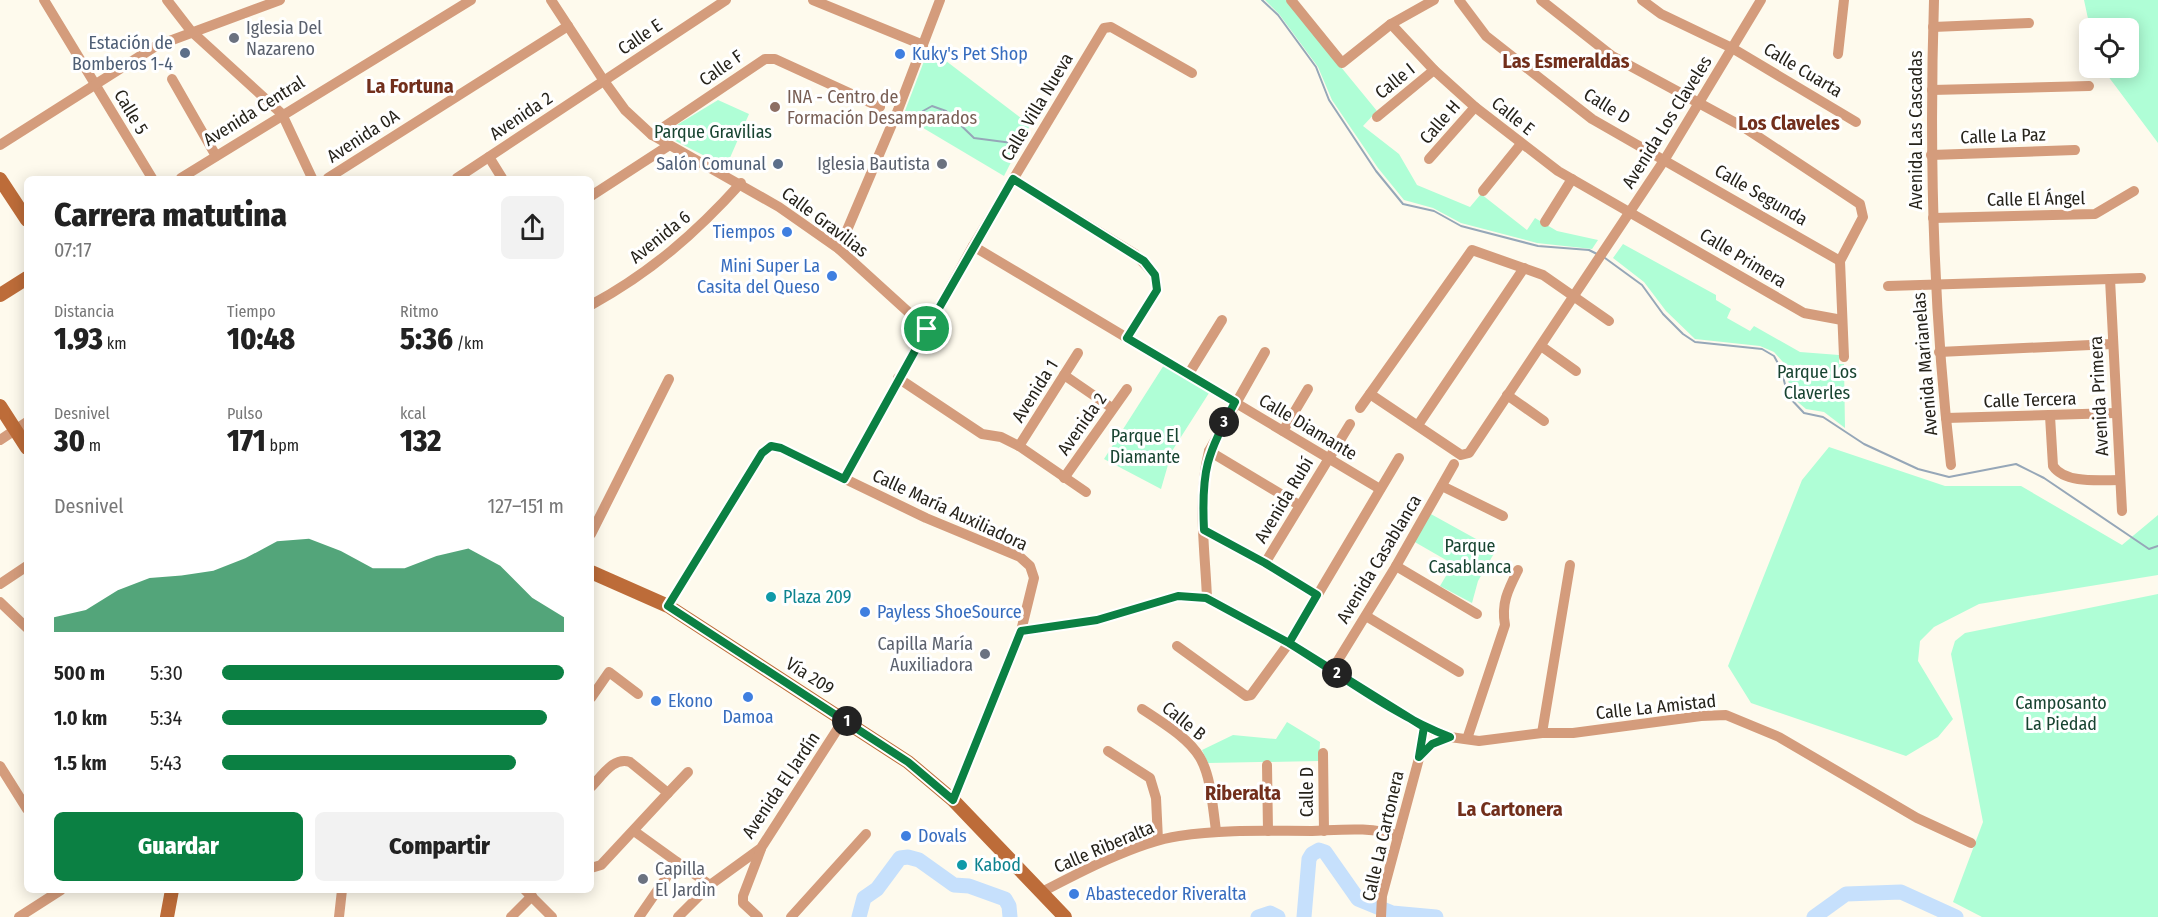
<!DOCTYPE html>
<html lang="es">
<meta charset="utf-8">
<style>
:root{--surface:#fff;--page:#f2f2f2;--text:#222;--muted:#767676;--accent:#0b8043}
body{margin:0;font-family:"Fira Sans Condensed",sans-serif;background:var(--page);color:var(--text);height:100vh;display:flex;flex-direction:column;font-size:22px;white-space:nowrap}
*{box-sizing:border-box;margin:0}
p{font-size:20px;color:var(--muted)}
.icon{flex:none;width:33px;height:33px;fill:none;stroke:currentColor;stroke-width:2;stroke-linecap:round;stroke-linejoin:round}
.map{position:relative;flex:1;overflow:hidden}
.side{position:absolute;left:24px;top:176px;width:570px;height:717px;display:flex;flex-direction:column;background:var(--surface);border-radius:9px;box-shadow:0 3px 15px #0003}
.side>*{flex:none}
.buttons{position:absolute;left:2079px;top:18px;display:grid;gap:12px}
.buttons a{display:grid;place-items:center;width:60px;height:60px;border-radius:9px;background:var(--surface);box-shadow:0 3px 15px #0003;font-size:30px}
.pin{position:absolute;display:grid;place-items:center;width:51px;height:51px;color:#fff;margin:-26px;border:3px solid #fff;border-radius:50%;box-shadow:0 2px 6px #0007}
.km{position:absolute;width:30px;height:30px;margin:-15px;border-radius:50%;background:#222;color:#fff;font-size:16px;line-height:30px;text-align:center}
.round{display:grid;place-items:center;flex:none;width:63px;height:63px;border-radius:9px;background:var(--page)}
.summary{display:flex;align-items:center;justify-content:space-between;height:102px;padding:0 30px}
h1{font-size:33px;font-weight:800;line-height:45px}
.figures{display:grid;grid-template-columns:repeat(3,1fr);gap:9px;height:102px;padding:6px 30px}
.figures div{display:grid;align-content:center}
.figures b{font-size:30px;font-weight:800}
.figures small{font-size:16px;font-weight:400}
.figures p{font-size:16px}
.chart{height:168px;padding:12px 30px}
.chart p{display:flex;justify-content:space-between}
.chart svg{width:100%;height:108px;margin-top:6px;fill:var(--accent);opacity:.7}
.button{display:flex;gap:12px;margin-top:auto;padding:12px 30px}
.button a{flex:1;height:69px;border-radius:9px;background:var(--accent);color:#fff;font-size:24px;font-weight:800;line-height:69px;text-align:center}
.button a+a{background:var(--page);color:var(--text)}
ul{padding:0 30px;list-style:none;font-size:20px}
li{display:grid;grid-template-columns:96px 72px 1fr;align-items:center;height:45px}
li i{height:15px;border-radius:8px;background:var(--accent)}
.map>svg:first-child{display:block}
.green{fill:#affed6}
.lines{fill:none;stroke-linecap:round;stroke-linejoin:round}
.stream{stroke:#96a7b8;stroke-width:2}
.river{stroke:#c6e0fc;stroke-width:15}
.street{stroke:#d49c7c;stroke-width:10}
.secondary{stroke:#bd6c39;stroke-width:14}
.route-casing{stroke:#fff;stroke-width:12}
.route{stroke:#0b8043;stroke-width:8}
.worship-dot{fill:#6b7280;stroke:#fff;stroke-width:2}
.service-dot{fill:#5c6f8a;stroke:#fff;stroke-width:2}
.shop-dot{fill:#3f7fe0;stroke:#fff;stroke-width:2}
.education-dot{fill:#8d6e63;stroke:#fff;stroke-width:2}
.culture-dot{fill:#0f9aa8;stroke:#fff;stroke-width:2}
.labels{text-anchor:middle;stroke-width:6;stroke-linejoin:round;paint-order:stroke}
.worship-label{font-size:18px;fill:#5b616d;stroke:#fff;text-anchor:start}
.street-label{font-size:18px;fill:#26231b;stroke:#fff}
.service-label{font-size:18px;fill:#4e5e75;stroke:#fff;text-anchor:end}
.shop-label{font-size:18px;fill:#366cbe;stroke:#fff;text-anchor:start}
.education-label{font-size:18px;fill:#785e54;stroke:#fff;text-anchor:start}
.park-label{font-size:18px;fill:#184431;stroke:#fff}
.culture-label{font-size:18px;fill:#0d838f;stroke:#fff;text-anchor:start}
.neighbourhood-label{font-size:20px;font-weight:bold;fill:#722f1c;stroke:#fff}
</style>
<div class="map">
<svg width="2158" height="917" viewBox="0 0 2158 917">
<rect width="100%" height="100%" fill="#fefaed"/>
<g class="green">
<polygon points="1265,0 1286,0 1377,111 1363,126 1399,154 1417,185 1470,207 1481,194 1527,230 1535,218 1557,231 1598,240 1592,249 1537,243 1461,223 1433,208 1404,200 1378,168 1332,100 1318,67 1279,14"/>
<polygon points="2084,0 2158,0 2158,143 2102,68 2128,68 2128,28 2090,28"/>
<polygon points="929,48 1030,125 1004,176 903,116"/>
<polygon points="718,100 749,114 726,167 662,134"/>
<polygon points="1623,244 1716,295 1716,300 1731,309 1727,318 1750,331 1754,326 1800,352 1839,355 1839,364 1844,364 1845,428 1824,412 1806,409 1793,398 1783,362 1774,352 1760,346 1695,339 1666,311 1644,282 1613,258"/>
<polygon points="1164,365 1209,393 1172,451 1161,489 1104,459"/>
<polygon points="1829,447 1945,486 2021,486 2122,545 2158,515 2158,575 1979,604 1934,627 1920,641 1918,661 1953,719 1938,737 1906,756 1751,703 1728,666 1802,480"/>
<polygon points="1429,513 1496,550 1478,581 1472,603 1440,586 1453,564 1413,541"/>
<polygon points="2158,594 2158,917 1982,917 1953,902 1983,822 1951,654 1955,641 1965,633"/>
<polygon points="1287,722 1320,742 1319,761 1208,763 1202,750 1233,735 1276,739"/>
</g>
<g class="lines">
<g class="stream">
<polyline points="1262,0 1278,15 1316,67 1329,100 1376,171 1403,204 1434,211 1461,226 1538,246 1589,250 1597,254"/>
<polyline points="923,111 932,106 946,111 974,138 1020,144"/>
<polyline points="1605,258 1642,285 1663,314 1683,334 1695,342 1762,349 1774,356 1781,369 1788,396 1804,413 1823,417 1864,444 1918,469 1949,477 2016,464 2044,478 2149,549 2158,546"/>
</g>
<g class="river">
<polyline points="859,917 864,898 877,889 900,858 908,857 919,860 954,885 969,886 1005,899 1009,906 1010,917"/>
<polyline points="1258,917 1270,913 1278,917"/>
<polyline points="1304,917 1309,859 1312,854 1319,850 1325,852 1358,899 1392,913 1436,917"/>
<polyline points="1814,917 1846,894 1901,892 1956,917"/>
</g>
<g class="street">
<polyline points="44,0 152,178"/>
<polyline points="167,0 191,31 282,114 312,178"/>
<polyline points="551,0 604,81 625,110 652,135 779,207 839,249 927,329"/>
<polyline points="813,0 923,45"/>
<polyline points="1291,0 1342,63 1391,24 1434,0"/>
<polyline points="1459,0 1486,36 1592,119 1840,261"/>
<polyline points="1541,0 1612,56 1745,128 1860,204 1863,217 1840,261 1844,357"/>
<polyline points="1642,0 1661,14 1732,48 1856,122"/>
<path d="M 1934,0 C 1929,155 1933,310 1951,465"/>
<polyline points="1391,24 1434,70 1475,107 1558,171 1804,313 1842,320"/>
<polyline points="1933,27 2029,23"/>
<polyline points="1838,54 1844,0"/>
<polyline points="172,79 216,156"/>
<polyline points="1932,90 2089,86"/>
<polyline points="1377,117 1434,70"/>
<polyline points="652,135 765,59 775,59 880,107"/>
<polyline points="0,145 156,46 280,0"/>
<polyline points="1931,155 2075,150"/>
<polyline points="489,157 502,178"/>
<polyline points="1429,159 1475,107"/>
<polyline points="181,178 471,0"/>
<polyline points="328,178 568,26"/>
<polyline points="457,178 726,0"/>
<polyline points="1013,179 1135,254 1155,275 1157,290 1127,338"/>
<polyline points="1483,191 1521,144"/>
<polyline points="591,196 668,146"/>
<polyline points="1933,218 2095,214 2134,191"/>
<polyline points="1545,222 1572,179"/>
<polyline points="973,246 1380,489"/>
<polyline points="839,249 898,110 940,0"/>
<polyline points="2110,279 2122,511"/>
<polyline points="1888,286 2141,278"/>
<path d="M 591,305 C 650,273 696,233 741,183"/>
<polyline points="1541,346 1576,371"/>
<polyline points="1939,352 2112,344"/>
<polyline points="1064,375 1112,408"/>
<polyline points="1188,375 1222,320"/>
<polyline points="898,378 982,434 1001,437 1019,446 1086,492"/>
<polyline points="1370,394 1461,455 1469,453 1665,159 1761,0"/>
<polyline points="1507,395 1544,421"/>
<polyline points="1360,408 1472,250 1543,275 1609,321"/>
<path d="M 2050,416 L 2053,466 C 2065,484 2100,480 2120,480"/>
<polyline points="1946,418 2115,413"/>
<polyline points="1418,425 1524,268"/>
<polyline points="1283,431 1308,389"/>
<polyline points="0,440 27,422"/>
<polyline points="1019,446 1078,353"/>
<polyline points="1209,451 1299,505"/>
<polyline points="1064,478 1127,389"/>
<polyline points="844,479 973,246 1104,28 1111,27 1192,73"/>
<polyline points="1442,486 1503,516"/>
<polyline points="1204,530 1265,563 1317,595"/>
<polyline points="591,534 669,379"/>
<polyline points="1265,563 1350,424"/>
<polyline points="1396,566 1477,614"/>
<polyline points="0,584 27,566"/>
<path d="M 1207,598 C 1205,549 1197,498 1209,451 L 1265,352"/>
<polyline points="0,602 27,628"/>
<polyline points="668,606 762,453 771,446 781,448 926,518 1020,557 1030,566 1034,578 1021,631 953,800"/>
<polyline points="1366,616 1459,672"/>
<polyline points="1021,631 1097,620 1178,596 1207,598 1289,643 1424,727 1450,737 1479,741 1542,733 1573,733 1701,716 1726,715 1779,737 1917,818 1971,843"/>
<polyline points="1177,646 1246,696 1251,695 1289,643 1399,458"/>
<polyline points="1332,670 1396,566 1454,464"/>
<polyline points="591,698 609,672 638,694"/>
<path d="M 1142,709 C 1207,751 1207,756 1216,831"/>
<polyline points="1542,733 1570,565"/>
<path d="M 1467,739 L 1505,625 C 1501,603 1508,590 1518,570"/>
<polyline points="1108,751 1150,778 1156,798 1158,840"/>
<polyline points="1323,753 1324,831"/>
<polyline points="1420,756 1433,744 1450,737"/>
<polyline points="1267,765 1268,831"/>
<polyline points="0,766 27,809"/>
<path d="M 591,787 C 602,776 614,756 630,762 L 668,793 L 601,865 L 591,868"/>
<polyline points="668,793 688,772"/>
<polyline points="634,831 677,862"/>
<polyline points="525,890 552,917"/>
<path d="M 1040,893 C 1078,873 1137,842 1179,836 C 1223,829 1268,831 1312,831 C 1339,830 1372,826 1398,836"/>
<polyline points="19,917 61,890"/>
<polyline points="339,917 342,890"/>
<polyline points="511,917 532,896"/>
<polyline points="639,917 677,862 710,885 761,848 844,719"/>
<polyline points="678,917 710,885"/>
<polyline points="758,917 743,903 743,896 761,849"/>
<polyline points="791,917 866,834"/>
<polyline points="1381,917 1382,896 1421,751 1424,727"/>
</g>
<g class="secondary">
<polyline points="0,179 27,220"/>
<polyline points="0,295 27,278"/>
<polyline points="0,406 27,448"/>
<polyline points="591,572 668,606 908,762 953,800 1065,917"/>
<polyline points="167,917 172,890"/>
</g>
</g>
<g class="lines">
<defs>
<path id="route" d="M 927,329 L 844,479 L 781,448 L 771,446 L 762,453 L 668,606 L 908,762 L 953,800 L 1021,631 L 1097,620 L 1178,596 L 1206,598 L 1289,643 L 1424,727 L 1419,757 L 1432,744 L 1450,737 C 1393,715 1341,675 1289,643 L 1317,595 L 1265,563 L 1204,530 C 1201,468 1207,456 1235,402 L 1127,338 L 1157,290 L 1155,275 L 1144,261 L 1013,179 L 927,329"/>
</defs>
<use href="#route" class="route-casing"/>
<use href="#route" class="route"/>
</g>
<g class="worship-dot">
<circle cx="234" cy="38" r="6"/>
<circle cx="942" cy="164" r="6"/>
<circle cx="985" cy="654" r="6"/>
<circle cx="643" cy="879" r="6"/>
</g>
<g class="service-dot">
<circle cx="185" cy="53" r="6"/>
<circle cx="778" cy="164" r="6"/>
</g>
<g class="shop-dot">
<circle cx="900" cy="54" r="6"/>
<circle cx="787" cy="232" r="6"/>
<circle cx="832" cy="276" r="6"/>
<circle cx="865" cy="612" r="6"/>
<circle cx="748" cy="697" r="6"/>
<circle cx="656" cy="701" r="6"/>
<circle cx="906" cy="836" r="6"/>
<circle cx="1074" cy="894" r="6"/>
</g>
<circle class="education-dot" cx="775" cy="107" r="6"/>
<g class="culture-dot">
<circle cx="771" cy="597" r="6"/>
<circle cx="962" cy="865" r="6"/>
</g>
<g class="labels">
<g class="worship-label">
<text x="246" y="34">Iglesia Del<tspan x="246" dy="21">Nazareno</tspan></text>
<text x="930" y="170" text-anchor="end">Iglesia Bautista</text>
<text x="973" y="650" text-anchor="end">Capilla María<tspan x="973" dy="21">Auxiliadora</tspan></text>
<text x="655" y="875">Capilla<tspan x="655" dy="21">El Jardìn</tspan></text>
</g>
<g class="street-label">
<text transform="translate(640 37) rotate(-34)" y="6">Calle E</text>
<text transform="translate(721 68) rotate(-35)" y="6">Calle F</text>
<text transform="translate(1803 70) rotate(31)" y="6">Calle Cuarta</text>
<text transform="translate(1395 81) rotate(-39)" y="6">Calle I</text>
<text transform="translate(1607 106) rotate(32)" y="6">Calle D</text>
<text transform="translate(1037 107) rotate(-59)" y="6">Calle Villa Nueva</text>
<text transform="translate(254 111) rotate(-32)" y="6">Avenida Central</text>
<text transform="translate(131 112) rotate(59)" y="6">Calle 5</text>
<text transform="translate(521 116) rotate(-34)" y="6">Avenida 2</text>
<text transform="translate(1513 116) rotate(39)" y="6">Calle E</text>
<text transform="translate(1440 122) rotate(-49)" y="6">Calle H</text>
<text transform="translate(1667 122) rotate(-58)" y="6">Avenida Los Claveles</text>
<text transform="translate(1916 130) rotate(-90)" y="6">Avenida Las Cascadas</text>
<text transform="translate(363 136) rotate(-33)" y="6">Avenida 0A</text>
<text transform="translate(2003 136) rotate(-2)" y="6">Calle La Paz</text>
<text transform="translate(1761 195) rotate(30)" y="6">Calle Segunda</text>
<text transform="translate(2036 199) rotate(-1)" y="6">Calle El Ángel</text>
<text transform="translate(825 222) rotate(37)" y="6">Calle Gravilias</text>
<text transform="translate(660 237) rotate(-39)" y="6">Avenida 6</text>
<text transform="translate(1743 258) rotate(31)" y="6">Calle Primera</text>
<text transform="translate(1925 364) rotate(-95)" y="6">Avenida Marianelas</text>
<text transform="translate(1035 391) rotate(-58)" y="6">Avenida 1</text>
<text transform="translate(2099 396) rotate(-93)" y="6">Avenida Primera</text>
<text transform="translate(2030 400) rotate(-2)" y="6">Calle Tercera</text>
<text transform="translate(1082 424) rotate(-55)" y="6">Avenida 2</text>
<text transform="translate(1308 427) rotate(31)" y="6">Calle Diamante</text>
<text transform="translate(1284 500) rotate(-59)" y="6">Avenida Rubí</text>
<text transform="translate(950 510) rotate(25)" y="6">Calle María Auxiliadora</text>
<text transform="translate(1379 559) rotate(-59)" y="6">Avenida Casablanca</text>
<text transform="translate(810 676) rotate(32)" y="6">Vía 209</text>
<text transform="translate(1656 707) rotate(-6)" y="6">Calle La Amistad</text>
<text transform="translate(1184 721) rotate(39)" y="6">Calle B</text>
<text transform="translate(781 785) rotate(-56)" y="6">Avenida El Jardín</text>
<text transform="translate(1307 792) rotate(-90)" y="6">Calle D</text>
<text transform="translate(1383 836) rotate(-77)" y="6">Calle La Cartonera</text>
<text transform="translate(1104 847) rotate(-23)" y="6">Calle Riberalta</text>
</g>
<g class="service-label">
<text x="173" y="49">Estación de<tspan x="173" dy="21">Bomberos 1-4</tspan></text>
<text x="766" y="170">Salón Comunal</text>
</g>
<g class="shop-label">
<text x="912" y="60">Kuky's Pet Shop</text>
<text x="775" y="238" text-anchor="end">Tiempos</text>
<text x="820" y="272" text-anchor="end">Mini Super La<tspan x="820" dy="21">Casita del Queso</tspan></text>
<text x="877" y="618">Payless ShoeSource</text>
<text x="668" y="707">Ekono</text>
<text x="748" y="723" text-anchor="middle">Damoa</text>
<text x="918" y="842">Dovals</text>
<text x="1086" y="900">Abastecedor Riveralta</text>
</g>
<g class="education-label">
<text x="787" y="103">INA - Centro de<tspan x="787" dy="21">Formación Desamparados</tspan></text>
</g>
<g class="park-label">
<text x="713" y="138">Parque Gravilias</text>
<text x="1817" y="378">Parque Los<tspan x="1817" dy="21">Claverles</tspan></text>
<text x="1145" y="442">Parque El<tspan x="1145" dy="21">Diamante</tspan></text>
<text x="1470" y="552">Parque<tspan x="1470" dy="21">Casablanca</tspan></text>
<text x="2061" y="709">Camposanto<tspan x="2061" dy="21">La Piedad</tspan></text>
</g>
<g class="culture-label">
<text x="783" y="603">Plaza 209</text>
<text x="974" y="871">Kabod</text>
</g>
<g class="neighbourhood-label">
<text x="1566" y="68">Las Esmeraldas</text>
<text x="410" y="93">La Fortuna</text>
<text x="1789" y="130">Los Claveles</text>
<text x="1243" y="800">Riberalta</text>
<text x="1510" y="816">La Cartonera</text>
</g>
</g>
</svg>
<div class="buttons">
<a><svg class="icon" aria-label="locate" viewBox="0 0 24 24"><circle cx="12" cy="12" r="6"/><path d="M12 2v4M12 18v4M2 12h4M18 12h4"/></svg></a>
</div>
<div class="pin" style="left:927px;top:329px;background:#1e9e55"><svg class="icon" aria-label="arrive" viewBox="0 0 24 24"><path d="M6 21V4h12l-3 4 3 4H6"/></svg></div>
<b class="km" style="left:847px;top:721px">1</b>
<b class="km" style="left:1337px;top:673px">2</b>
<b class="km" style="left:1224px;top:422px">3</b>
<section class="side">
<div class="summary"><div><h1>Carrera matutina</h1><p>07:17</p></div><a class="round"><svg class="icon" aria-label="share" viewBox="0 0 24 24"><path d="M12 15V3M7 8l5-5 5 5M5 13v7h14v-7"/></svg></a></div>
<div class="figures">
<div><p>Distancia</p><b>1.93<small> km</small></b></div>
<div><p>Tiempo</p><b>10:48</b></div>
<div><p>Ritmo</p><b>5:36<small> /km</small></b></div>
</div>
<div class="figures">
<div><p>Desnivel</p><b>30<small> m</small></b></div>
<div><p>Pulso</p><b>171<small> bpm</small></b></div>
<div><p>kcal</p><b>132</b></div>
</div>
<div class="chart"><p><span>Desnivel</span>127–151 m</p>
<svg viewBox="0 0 160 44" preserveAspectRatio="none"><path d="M0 44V38L10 35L20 27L30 22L40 21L50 19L60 14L70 7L80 6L90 11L100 18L110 18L120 13L130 10L140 17L150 30L160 38V44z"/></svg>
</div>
<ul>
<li><b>500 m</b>5:30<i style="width:100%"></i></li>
<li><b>1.0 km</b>5:34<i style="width:95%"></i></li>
<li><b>1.5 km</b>5:43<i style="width:86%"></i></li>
</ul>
<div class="button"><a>Guardar</a><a>Compartir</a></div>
</section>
</div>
